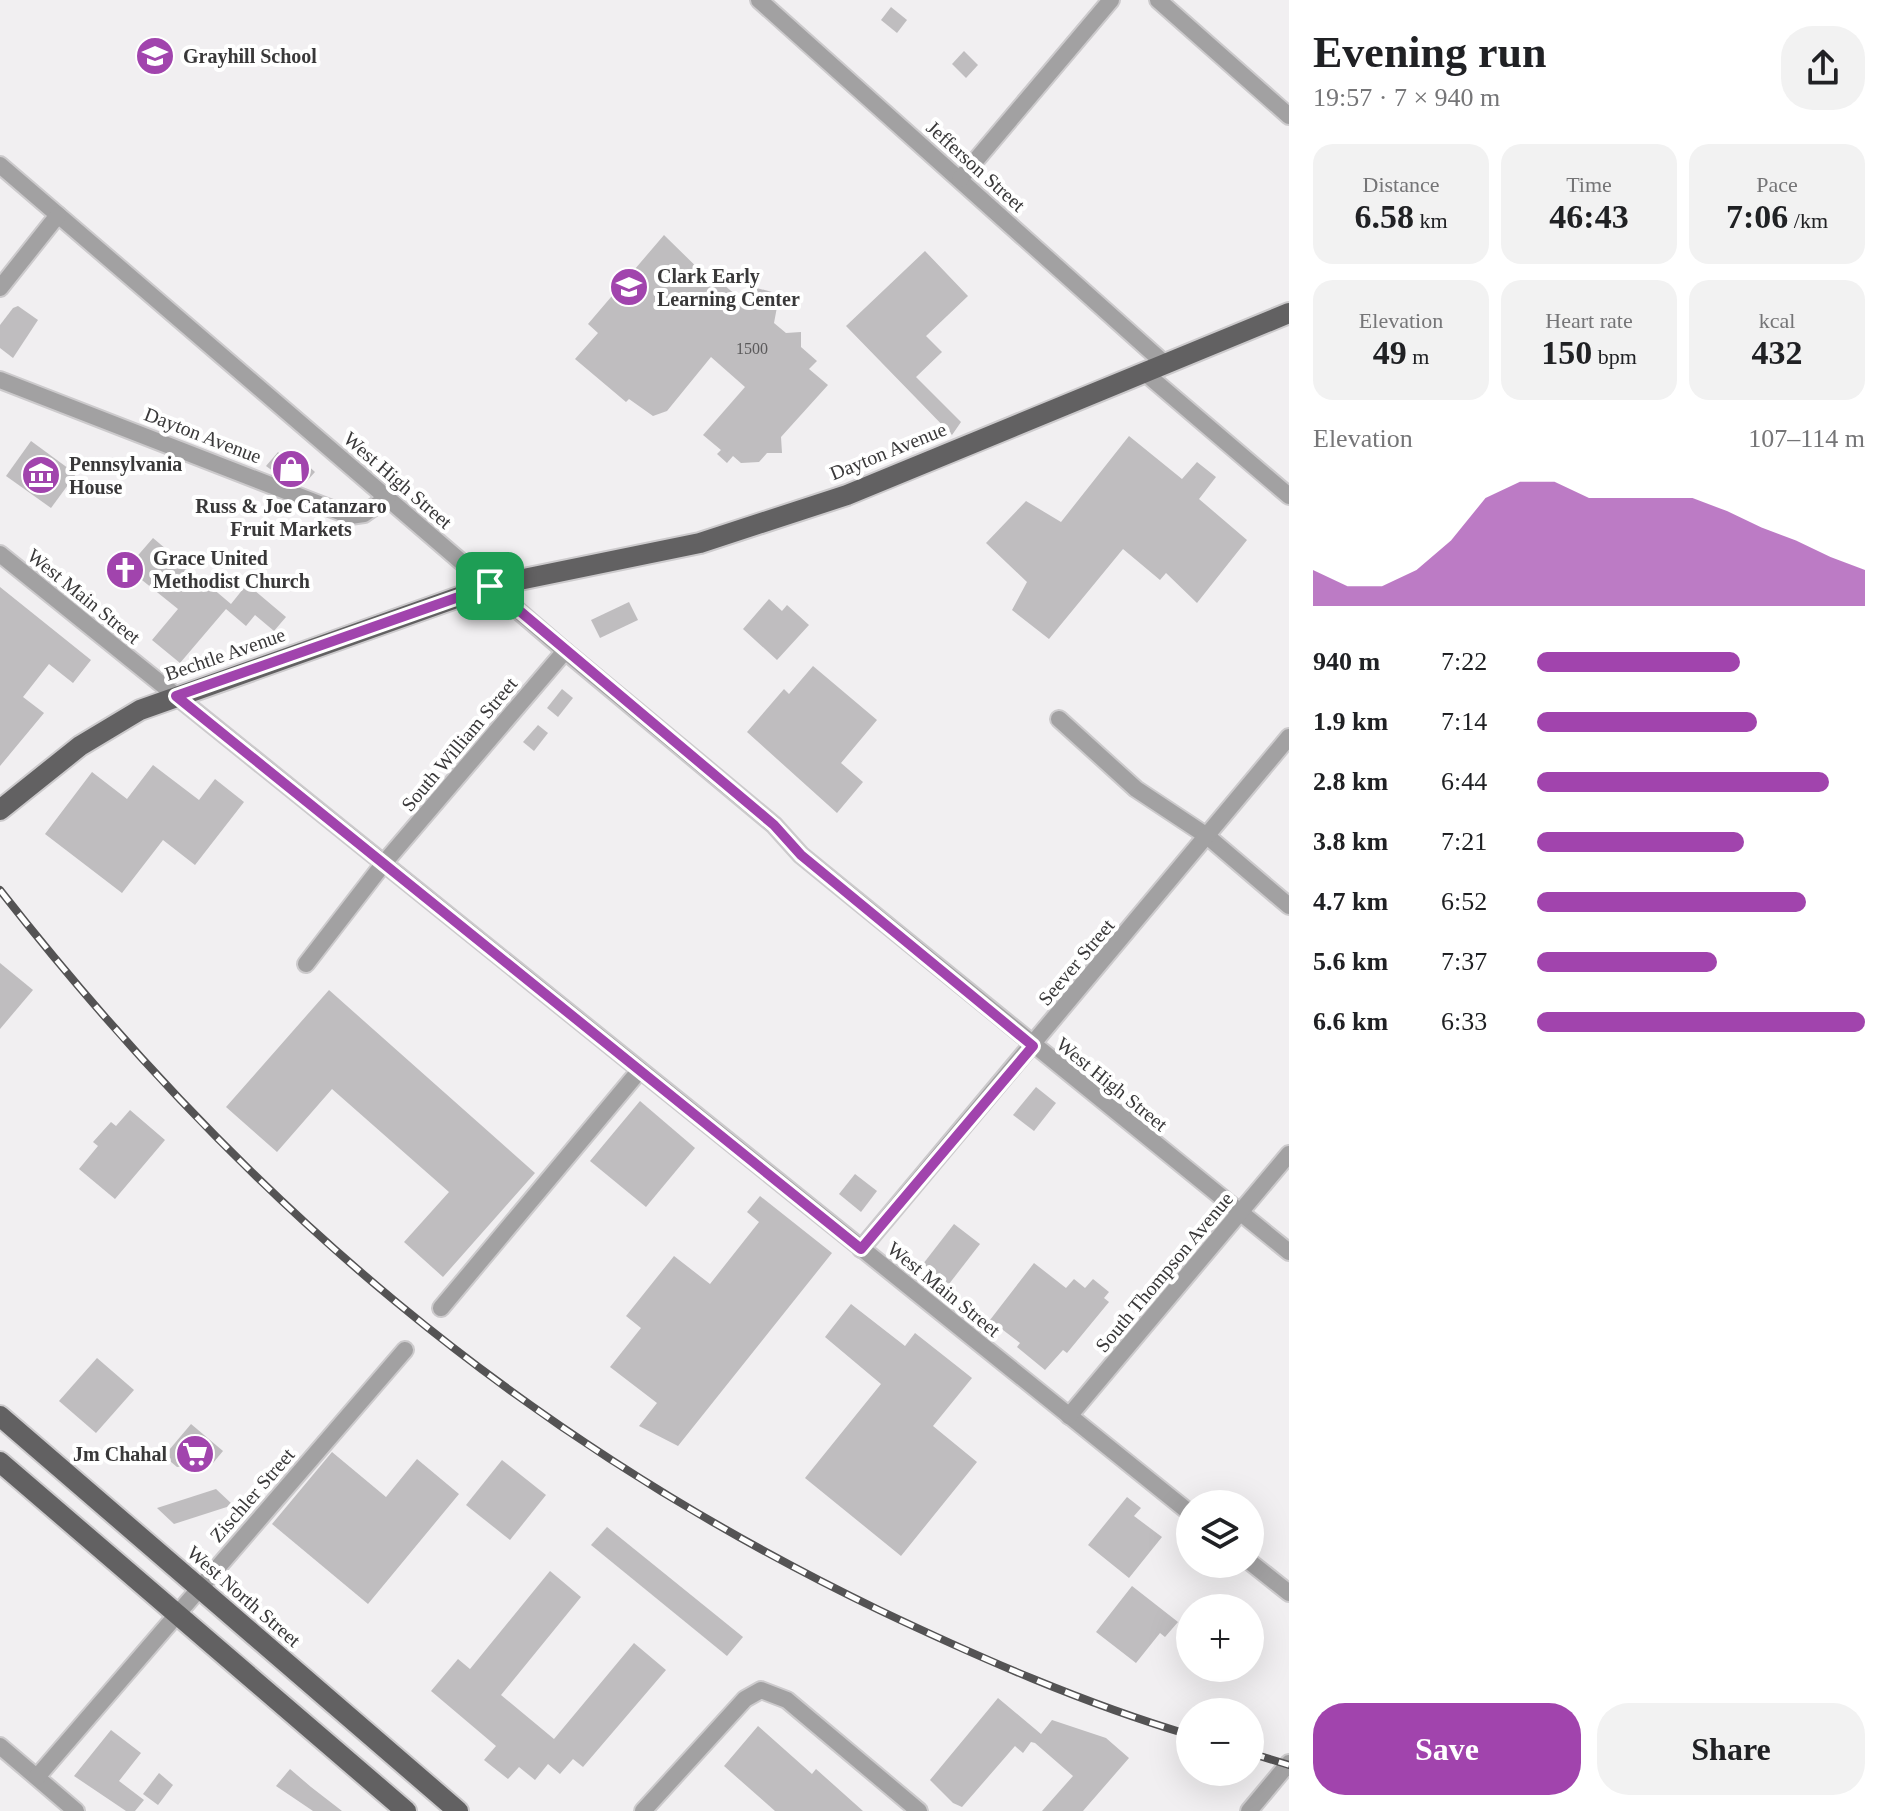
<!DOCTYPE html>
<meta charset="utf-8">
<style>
:root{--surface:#fff;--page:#f2f2f2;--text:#202124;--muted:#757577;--accent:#a144ad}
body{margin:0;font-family:"Times New Roman",serif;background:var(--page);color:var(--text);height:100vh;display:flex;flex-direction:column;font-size:30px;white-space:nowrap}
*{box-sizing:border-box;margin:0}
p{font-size:26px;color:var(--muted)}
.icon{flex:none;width:44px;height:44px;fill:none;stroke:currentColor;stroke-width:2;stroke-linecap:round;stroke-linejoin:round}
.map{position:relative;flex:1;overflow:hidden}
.panel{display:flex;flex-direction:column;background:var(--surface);width:600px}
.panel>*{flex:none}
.tools{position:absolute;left:1176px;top:1490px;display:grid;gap:16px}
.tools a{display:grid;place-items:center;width:88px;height:88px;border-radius:50%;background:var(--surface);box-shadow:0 8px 32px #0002;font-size:40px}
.pin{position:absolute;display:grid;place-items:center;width:68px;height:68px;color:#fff;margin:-34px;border-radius:16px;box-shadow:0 4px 12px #0006}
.round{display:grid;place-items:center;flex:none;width:84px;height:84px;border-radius:32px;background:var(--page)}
.summary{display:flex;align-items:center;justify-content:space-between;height:136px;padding:0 24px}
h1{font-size:44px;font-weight:800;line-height:60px}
.figures{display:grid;grid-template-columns:repeat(3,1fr);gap:12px;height:136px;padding:8px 24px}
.figures div{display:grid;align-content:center;border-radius:20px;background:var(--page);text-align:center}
.figures b{font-size:34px;font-weight:800}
.figures small{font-size:22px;font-weight:400}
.figures p{font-size:22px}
.chart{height:224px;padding:16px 24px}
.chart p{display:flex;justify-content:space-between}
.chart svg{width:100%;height:144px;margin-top:8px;fill:var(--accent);opacity:.7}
.cta{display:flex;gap:16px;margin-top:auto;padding:16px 24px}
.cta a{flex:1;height:92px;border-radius:32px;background:var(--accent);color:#fff;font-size:32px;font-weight:800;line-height:92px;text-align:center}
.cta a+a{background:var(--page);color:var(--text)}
ul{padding:0 24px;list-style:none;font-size:26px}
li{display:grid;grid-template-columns:128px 96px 1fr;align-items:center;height:60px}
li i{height:20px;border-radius:10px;background:var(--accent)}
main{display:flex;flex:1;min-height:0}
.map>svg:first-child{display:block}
.building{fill:#bfbdbf}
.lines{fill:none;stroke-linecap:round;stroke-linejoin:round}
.minor-casing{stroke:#cccacc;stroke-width:20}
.major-casing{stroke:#cccacc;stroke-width:24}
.minor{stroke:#a2a1a2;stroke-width:16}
.major{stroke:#626162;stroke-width:20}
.rail-casing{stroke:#545354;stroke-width:8}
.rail{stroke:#fff;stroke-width:5;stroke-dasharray:15;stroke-linecap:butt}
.route-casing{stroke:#fff;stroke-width:16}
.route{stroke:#a144ad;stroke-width:10}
.labels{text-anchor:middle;stroke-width:8;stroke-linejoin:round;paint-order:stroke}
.number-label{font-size:16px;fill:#5a595a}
.poi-label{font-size:20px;font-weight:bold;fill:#393839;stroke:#fff;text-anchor:start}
.street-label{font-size:20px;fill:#393839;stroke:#fff}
</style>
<main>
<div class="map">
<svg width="1289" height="1811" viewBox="0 0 1289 1811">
<rect width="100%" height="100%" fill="#f1eff1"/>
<g class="building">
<polygon points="891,7 907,20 897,33 881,20"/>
<polygon points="964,51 978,65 966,78 952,64"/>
<polygon points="664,235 713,283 717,279 737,296 753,287 772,292 777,307 774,323 786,333 801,332 801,347 817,361 809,369 828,385 781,437 782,453 767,453 759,462 741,463 733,456 727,463 717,454 721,450 703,435 745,387 711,357 667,411 653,416 629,399 626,402 575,359 598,333 588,324"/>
<polygon points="925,251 968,296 926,336 942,352 916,377 961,422 952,435 846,326"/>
<polygon points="18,306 38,320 13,358 0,348 0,325 13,308"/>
<polygon points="1129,436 1182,479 1197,462 1216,477 1199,499 1247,540 1197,603 1166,573 1160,580 1123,549 1049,639 1012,610 1027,582 986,543 1026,501 1061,522"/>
<polygon points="31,441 76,474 51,508 6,476"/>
<polygon points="278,452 286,460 293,452 315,472 305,483 277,474 266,466"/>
<polygon points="153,538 231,604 247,584 286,617 274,631 255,615 246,626 226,609 180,663 152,640 178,609 127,568"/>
<polygon points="0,587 91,660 73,683 49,664 23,697 44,713 0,766"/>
<polygon points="769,599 782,611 787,605 809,625 777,660 743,629"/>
<polygon points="629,602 638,620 600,638 591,620"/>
<polygon points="813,666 877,720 841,763 863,782 837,813 747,732 784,689 789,694"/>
<polygon points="562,689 573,698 558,717 547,708"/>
<polygon points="538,725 548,733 534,751 523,742"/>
<polygon points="153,765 199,800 215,779 244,802 195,865 163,840 122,893 45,834 92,772 127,799"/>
<polygon points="0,963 33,990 0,1029"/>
<polygon points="329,990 535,1173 443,1277 404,1242 449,1192 332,1089 277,1152 226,1107"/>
<polygon points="1036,1087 1056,1103 1034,1131 1013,1115"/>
<polygon points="640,1101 695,1148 646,1207 590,1161"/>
<polygon points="130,1110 165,1140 115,1199 79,1169 98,1146 93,1142 111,1122 116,1126"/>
<polygon points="855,1174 877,1191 861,1212 839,1194"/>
<polygon points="760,1196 832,1253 678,1446 639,1426 657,1403 610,1367 641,1328 626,1316 674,1256 710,1284 759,1222 747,1212"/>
<polygon points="954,1224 980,1244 949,1284 923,1264"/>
<polygon points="1034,1263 1066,1288 1074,1279 1085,1288 1093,1279 1109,1292 1104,1298 1109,1302 1067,1353 1063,1350 1045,1370 1017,1347 1020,1343 990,1320"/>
<polygon points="851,1304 905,1346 915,1333 972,1378 933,1426 977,1462 901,1556 805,1478 881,1384 825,1337"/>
<polygon points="97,1358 134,1390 96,1433 59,1401"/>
<polygon points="191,1424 223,1451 213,1463 177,1467 164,1456"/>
<polygon points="332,1452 386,1497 417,1459 459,1494 368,1604 272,1524"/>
<polygon points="502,1460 546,1495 510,1540 466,1505"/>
<polygon points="216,1489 233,1505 174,1524 157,1508"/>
<polygon points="1127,1497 1141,1508 1134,1516 1162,1537 1129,1578 1088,1545"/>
<polygon points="607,1527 743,1637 727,1656 591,1545"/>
<polygon points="550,1571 581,1597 501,1695 554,1739 634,1643 666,1670 583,1767 573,1759 560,1774 548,1764 535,1780 519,1767 508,1779 484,1760 496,1746 431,1691 458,1659 470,1669"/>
<polygon points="1132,1586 1178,1622 1165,1637 1160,1633 1136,1663 1096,1632"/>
<polygon points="998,1698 1041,1734 1052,1720 1106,1738 1129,1758 1083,1811 1042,1811 1073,1776 1035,1743 1031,1742 1023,1753 1015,1746 962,1807 953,1803 930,1780"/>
<polygon points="758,1726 812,1774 816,1769 863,1811 775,1811 724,1766"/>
<polygon points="111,1730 141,1753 119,1781 144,1800 135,1811 126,1811 74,1776"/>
<polygon points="290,1769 311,1787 342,1811 313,1811 276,1786"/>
<polygon points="159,1773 173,1785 158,1805 143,1794"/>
</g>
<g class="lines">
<defs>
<g id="minor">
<polyline points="759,0 1165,364"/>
<polyline points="1158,0 1289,116"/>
<polyline points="0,165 565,651 774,825 801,855 1289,1252"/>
<polyline points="960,179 1111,0"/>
<polyline points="0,288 58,215"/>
<polyline points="1144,372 1289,496"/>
<polyline points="0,380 350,516 364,514 388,497"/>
<polyline points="0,554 1190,1513"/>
<polyline points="1059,719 1136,789 1207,836 1289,906"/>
<polyline points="306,964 384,863 565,651"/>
<polyline points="861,1249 1289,737"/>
<polyline points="441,1308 640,1070"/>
<polyline points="1069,1416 1289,1154"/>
<polyline points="1250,1562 1289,1593"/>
<polyline points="0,1746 76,1811"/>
<polyline points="37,1777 405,1350"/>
<polyline points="643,1811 745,1699 761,1690 787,1700 919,1811"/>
<polyline points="1249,1811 1289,1763"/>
</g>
<g id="major">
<polyline points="0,810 80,746 140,710 490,586 700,543 847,495 1289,313"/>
<polyline points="0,1416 458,1811"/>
<polyline points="0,1462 406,1811"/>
</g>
</defs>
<use href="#minor" class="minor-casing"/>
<use href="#major" class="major-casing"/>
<use href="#minor" class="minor"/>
<use href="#major" class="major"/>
<defs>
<g id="rail">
<path d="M 0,890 C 245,1203 520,1437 879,1610 C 980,1658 1083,1703 1190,1735"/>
<polyline points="1250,1753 1289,1765"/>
</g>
</defs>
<use href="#rail" class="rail-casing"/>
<use href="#rail" class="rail"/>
</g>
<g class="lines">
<defs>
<polygon id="route" points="490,586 774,825 801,855 1033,1046 861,1249 176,696"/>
</defs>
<use href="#route" class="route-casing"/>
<use href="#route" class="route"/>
</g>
<defs>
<symbol id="school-disc" viewBox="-11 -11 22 22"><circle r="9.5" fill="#a144ad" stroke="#fff"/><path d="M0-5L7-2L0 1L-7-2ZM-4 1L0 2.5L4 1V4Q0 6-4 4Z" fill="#fff"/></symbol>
<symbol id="shop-disc" viewBox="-11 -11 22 22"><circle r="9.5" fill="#a144ad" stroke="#fff"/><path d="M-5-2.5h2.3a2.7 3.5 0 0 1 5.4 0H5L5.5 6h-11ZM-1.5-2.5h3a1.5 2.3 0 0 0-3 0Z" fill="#fff"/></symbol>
<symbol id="museum-disc" viewBox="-11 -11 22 22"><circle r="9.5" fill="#a144ad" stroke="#fff"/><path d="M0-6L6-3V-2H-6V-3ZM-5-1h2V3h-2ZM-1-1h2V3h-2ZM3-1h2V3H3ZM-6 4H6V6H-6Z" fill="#fff"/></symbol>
<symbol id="church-disc" viewBox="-11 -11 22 22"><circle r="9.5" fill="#a144ad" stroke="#fff"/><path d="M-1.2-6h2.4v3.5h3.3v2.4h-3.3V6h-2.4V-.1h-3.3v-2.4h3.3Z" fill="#fff"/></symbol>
<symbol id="supermarket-disc" viewBox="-11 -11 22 22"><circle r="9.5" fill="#a144ad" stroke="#fff"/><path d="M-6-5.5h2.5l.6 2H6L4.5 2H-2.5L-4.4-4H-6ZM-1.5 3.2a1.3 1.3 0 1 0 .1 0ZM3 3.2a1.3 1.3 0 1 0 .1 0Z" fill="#fff"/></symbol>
</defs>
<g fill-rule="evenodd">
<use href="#school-disc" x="133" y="34" width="44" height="44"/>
<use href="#school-disc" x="607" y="265" width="44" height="44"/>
<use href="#shop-disc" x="269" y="447" width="44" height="44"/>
<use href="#museum-disc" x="19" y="453" width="44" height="44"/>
<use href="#church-disc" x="103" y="548" width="44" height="44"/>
<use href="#supermarket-disc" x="173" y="1432" width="44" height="44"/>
</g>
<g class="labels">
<g class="number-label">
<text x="752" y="354">1500</text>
</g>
<g class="poi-label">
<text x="183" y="63">Grayhill School</text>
<text x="657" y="283">Clark Early<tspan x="657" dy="23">Learning Center</tspan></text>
<text x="69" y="471">Pennsylvania<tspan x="69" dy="23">House</tspan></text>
<text x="291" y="513" text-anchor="middle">Russ &amp; Joe Catanzaro<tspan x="291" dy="23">Fruit Markets</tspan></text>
<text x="153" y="565">Grace United<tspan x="153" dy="23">Methodist Church</tspan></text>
<text x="167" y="1461" text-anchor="end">Jm Chahal</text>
</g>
<g class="street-label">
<text transform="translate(976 166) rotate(42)" y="7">Jefferson Street</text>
<text transform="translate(203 435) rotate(21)" y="7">Dayton Avenue</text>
<text transform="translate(888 451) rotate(-22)" y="7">Dayton Avenue</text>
<text transform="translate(398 480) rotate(41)" y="7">West High Street</text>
<text transform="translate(84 596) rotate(39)" y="7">West Main Street</text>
<text transform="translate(225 654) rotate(-19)" y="7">Bechtle Avenue</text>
<text transform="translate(459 744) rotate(-50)" y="7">South William Street</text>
<text transform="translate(1076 962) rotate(-50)" y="7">Seever Street</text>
<text transform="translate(1112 1084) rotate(39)" y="7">West High Street</text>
<text transform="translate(1164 1272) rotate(-50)" y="7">South Thompson Avenue</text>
<text transform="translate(944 1289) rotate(39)" y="7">West Main Street</text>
<text transform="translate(252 1495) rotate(-49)" y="7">Zischler Street</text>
<text transform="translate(244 1596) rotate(41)" y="7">West North Street</text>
</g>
</g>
</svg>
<div class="tools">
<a><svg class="icon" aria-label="layers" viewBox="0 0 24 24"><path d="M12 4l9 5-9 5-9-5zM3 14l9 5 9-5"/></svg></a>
<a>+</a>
<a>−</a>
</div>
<div class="pin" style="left:490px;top:586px;background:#1e9e55"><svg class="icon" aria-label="arrive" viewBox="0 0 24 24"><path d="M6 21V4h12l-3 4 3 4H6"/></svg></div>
</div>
<section class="panel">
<div class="summary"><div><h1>Evening run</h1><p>19:57 · 7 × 940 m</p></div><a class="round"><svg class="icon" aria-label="share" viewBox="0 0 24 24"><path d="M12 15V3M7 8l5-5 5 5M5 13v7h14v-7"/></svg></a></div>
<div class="figures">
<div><p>Distance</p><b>6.58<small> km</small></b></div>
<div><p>Time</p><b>46:43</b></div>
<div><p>Pace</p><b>7:06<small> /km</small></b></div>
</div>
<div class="figures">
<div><p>Elevation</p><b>49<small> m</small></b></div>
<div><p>Heart rate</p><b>150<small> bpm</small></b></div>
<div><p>kcal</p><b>432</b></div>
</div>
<div class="chart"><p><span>Elevation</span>107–114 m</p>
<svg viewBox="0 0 160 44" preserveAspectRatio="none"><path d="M0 44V33L10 38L20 38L30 33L40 24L50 11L60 6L70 6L80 11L90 11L100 11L110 11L120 15L130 20L140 24L150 29L160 33V44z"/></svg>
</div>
<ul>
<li><b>940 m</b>7:22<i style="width:62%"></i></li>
<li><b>1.9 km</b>7:14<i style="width:67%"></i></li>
<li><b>2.8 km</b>6:44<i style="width:89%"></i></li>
<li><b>3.8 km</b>7:21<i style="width:63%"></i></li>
<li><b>4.7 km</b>6:52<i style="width:82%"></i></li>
<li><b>5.6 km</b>7:37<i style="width:55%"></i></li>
<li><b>6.6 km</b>6:33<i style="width:100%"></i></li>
</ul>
<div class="cta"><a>Save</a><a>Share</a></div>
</section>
</main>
